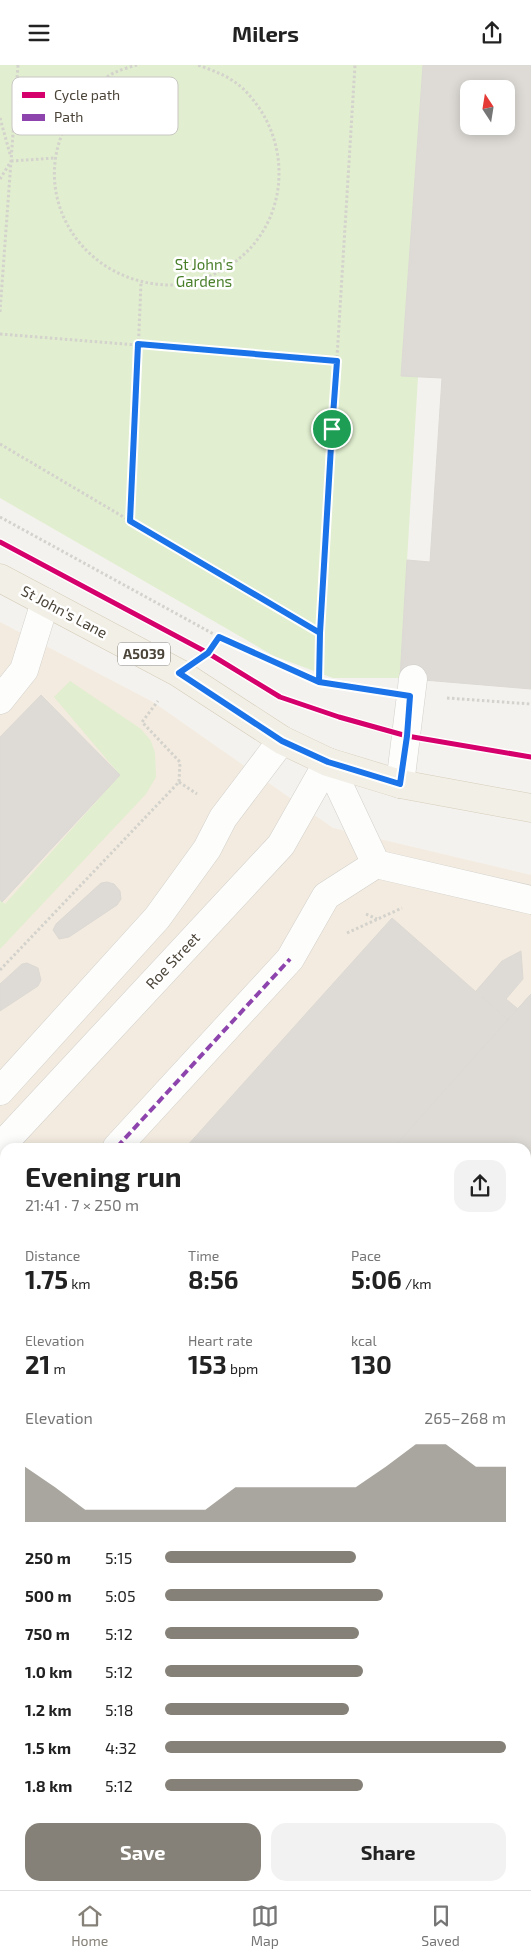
<!DOCTYPE html>
<meta charset="utf-8">
<style>
:root{--surface:#fff;--page:#f2f2f2;--text:#222;--muted:#767676;--line:#e0e0e0;--accent:#868178}
body{margin:0;font-family:"Exo 2",sans-serif;background:var(--page);color:var(--text);height:100vh;display:flex;flex-direction:column;font-size:19px;white-space:nowrap}
*{box-sizing:border-box;margin:0}
p{font-size:16px;color:var(--muted)}
.icon{flex:none;width:28px;height:28px;fill:none;stroke:currentColor;stroke-width:2;stroke-linecap:round;stroke-linejoin:round}
.map{position:relative;flex:1;overflow:hidden}
.sheet{position:absolute;left:0px;top:1078px;width:531px;height:748px;display:flex;flex-direction:column;background:var(--surface);border-radius:15px 15px 0 0;box-shadow:0 2px 12px #0003}
.sheet>*{flex:none}
.needle{width:32px;rotate:348deg}
.fabs{position:absolute;left:460px;top:15px;display:grid;gap:10px}
.fabs a{display:grid;place-items:center;width:55px;height:55px;border-radius:10px;background:var(--surface);box-shadow:0 2px 12px #0003;font-size:25px}
.pin{position:absolute;display:grid;place-items:center;width:42px;height:42px;color:#fff;margin:-21px;border:2px solid #fff;border-radius:50%;box-shadow:0 1px 5px #0007}
.round{display:grid;place-items:center;flex:none;width:52px;height:52px;border-radius:15px;background:var(--page)}
.head{display:flex;align-items:center;justify-content:space-between;height:85px;padding:0 25px}
h1{font-size:28px;font-weight:700;line-height:38px}
.figures{display:grid;grid-template-columns:repeat(3,1fr);gap:8px;height:85px;padding:5px 25px}
.figures div{display:grid;align-content:center}
.figures b{font-size:25px;font-weight:700}
.figures small{font-size:14px;font-weight:400}
.figures p{font-size:14px}
.chart{height:140px;padding:10px 25px}
.chart p{display:flex;justify-content:space-between}
.chart svg{width:100%;height:90px;margin-top:5px;fill:var(--accent);opacity:.7}
.button{display:flex;gap:10px;margin-top:auto;padding:10px 25px}
.button a{flex:1;height:58px;border-radius:15px;background:var(--accent);color:#fff;font-size:20px;font-weight:700;line-height:58px;text-align:center}
.button a+a{background:var(--page);color:var(--text)}
ul{padding:0 25px;list-style:none;font-size:16px}
li{display:grid;grid-template-columns:80px 60px 1fr;align-items:center;height:38px}
li i{height:12px;border-radius:6px;background:var(--accent)}
header{display:flex;justify-content:space-between;align-items:center;height:65px;padding:0 25px;background:var(--surface);font-size:22px;font-weight:700}
.tabs{display:flex;justify-content:space-around;align-items:center;height:70px;border-top:1px solid var(--line);background:var(--surface);font-size:14px;color:var(--muted)}
.tabs a{display:grid;justify-items:center;gap:2px}
.tabs .active{color:var(--accent)}
.map>svg:first-child{display:block}
.commercial{fill:#f3ebdf;fill-rule:evenodd}
.green{fill:#e1eecf}
.building{fill:#dedbd6;stroke:#dcd9d4;fill-rule:evenodd}
.lines{fill:none;stroke-linecap:round;stroke-linejoin:round}
.minor-casing{stroke:#d2d0cb;stroke-width:29}
.major-casing{stroke:#d6cebb;stroke-width:29}
.path{stroke:#d3d2cc;stroke-width:3;stroke-dasharray:2.5 2.5;stroke-linecap:butt}
.minor{stroke:#fdfdfc;stroke-width:28}
.major{stroke:#f2efe6;stroke-width:28}
.quiet{stroke:#8e44ad;stroke-width:4;stroke-dasharray:8 4;stroke-linecap:butt}
.cycleway-casing{stroke:#fff;stroke-width:8}
.cycleway{stroke:#d6006c;stroke-width:5}
.route-casing{stroke:#fff;stroke-width:10}
.route{stroke:#1a73e8;stroke-width:6}
.labels{text-anchor:middle;stroke-width:5;stroke-linejoin:round;paint-order:stroke}
.shield{fill:#fff;stroke:#817c74;stroke-width:1}
.shield-label{font-size:14px;font-weight:bold;fill:#4b4439}
.park-label{font-size:15px;fill:#4a7f2a;stroke:#fff}
.street-label{font-size:15px;fill:#4b4439;stroke:#fff}
.key{fill:#fff;stroke:#c9c7c4;stroke-width:1}
.key-label{font-size:14px;fill:#4b4439}
</style>
<header><svg class="icon" aria-label="menu" viewBox="0 0 24 24"><path d="M4 6h16M4 12h16M4 18h16"/></svg>Milers<svg class="icon" aria-label="share" viewBox="0 0 24 24"><path d="M12 15V3M7 8l5-5 5 5M5 13v7h14v-7"/></svg></header>
<div class="map">
<svg width="531" height="1825" viewBox="0 0 531 1825">
<rect width="100%" height="100%" fill="#f4f2ee"/>
<path class="commercial" d="M 0,557 L 153,637 L 333,763 L 531,810 L 531,1825 L 0,1825 ZM 5,1082 L 526,1082 L 526,1820 L 5,1820 Z"/>
<g class="green">
<polygon points="0,0 423,0 401,311 418,312 400,613 333,613 274,591 0,433"/>
<polygon points="70,616 141,664 151,676 155,688 156,712 146,729 0,884 0,834 5,839 120,710 54,632"/>
</g>
<g class="building">
<path d="M 423,0 L 531,0 L 531,624 L 400,613 L 407,495 L 430,497 L 442,313 L 401,311 ZM 469,24 L 506,24 L 506,61 L 469,61 Z"/>
<polygon points="41,630 120,710 2,837 0,834 0,672"/>
<polygon points="107,817 114,819 120,826 121,834 117,840 69,872 59,874 53,865 56,859 101,818"/>
<polygon points="392,853 508,955 414,1061 394,1082 186,1082"/>
<polygon points="521,886 523,914 506,934 518,944 508,955 476,926 502,896"/>
<polygon points="27,898 38,903 41,915 38,921 0,946 0,919 22,899"/>
<polygon points="531,929 531,1825 81,1825 81,1820 526,1820 526,1082 394,1082"/>
<polygon points="531,929 531,1221 526,1227 526,1082 394,1082"/>
<polygon points="5,1326 5,1683 0,1683 0,1332"/>
<polygon points="5,1517 5,1643 0,1638 0,1522"/>
<polygon points="0,1638 5,1643 5,1683 0,1683"/>
<polygon points="0,1683 5,1683 5,1820 81,1820 81,1825 0,1825"/>
<polygon points="116,1820 207,1820 214,1825 111,1825"/>
</g>
<g class="lines">
<defs>
<g id="minor">
<polyline points="0,635 24,605 45,537"/>
<polyline points="328,697 376,799 531,835"/>
<polyline points="400,719 413,614"/>
<polyline points="0,1026 157,853 207,784 223,753 282,675"/>
<polyline points="0,1082 281,780 328,697"/>
<polyline points="117,1082 290,894 326,831 376,799"/>
<polyline points="0,1210 5,1205"/>
</g>
<polyline id="major" points="0,513 179,608 282,675 328,697 400,719 531,743"/>
</defs>
<use href="#minor" class="minor-casing"/>
<use href="#major" class="major-casing"/>
<g class="path">
<path d="M 137,0 C 130,2 122,4 116,7 C 100,14 86,29 77,42 C 19,122 80,223 176,220 C 195,219 214,210 229,201 C 288,163 295,81 249,30 C 236,14 216,6 197,0"/>
<polyline points="0,53 10,89"/>
<polyline points="11,96 55,93"/>
<polyline points="0,114 10,98"/>
<polyline points="0,247 18,0"/>
<polyline points="0,269 337,296"/>
<polyline points="0,379 320,568"/>
<polyline points="0,452 219,572"/>
<polyline points="131,456 141,218"/>
<polyline points="210,586 219,572 319,617 376,626"/>
<polyline points="319,617 320,568 355,0"/>
<polyline points="447,633 531,639"/>
<polyline points="179,717 197,729"/>
<polyline points="366,849 377,854"/>
<polyline points="347,868 402,843"/>
<polyline points="0,905 179,717 180,697 142,657 158,636"/>
<polyline points="0,1288 5,1288"/>
</g>
<use href="#minor" class="minor"/>
<use href="#major" class="major"/>
<g class="quiet">
<polyline points="117,1082 290,894"/>
<polyline points="0,1210 5,1205"/>
</g>
<defs>
<polyline id="cycleway" points="0,477 208,588 280,632 339,652 407,671 531,692"/>
</defs>
<use href="#cycleway" class="cycleway-casing"/>
<use href="#cycleway" class="cycleway"/>
</g>
<g class="lines">
<defs>
<polyline id="route" points="332,364 320,568 319,617 219,572 208,588 179,608 282,676 328,697 400,719 407,671 410,631 319,617 320,568 130,456 138,279 337,296 332,364"/>
</defs>
<use href="#route" class="route-casing"/>
<use href="#route" class="route"/>
</g>
<g class="labels">
<rect class="shield" x="118" y="577.5" width="52" height="23" rx="4"/>
<g class="shield-label">
<text x="144" y="594">A5039</text>
</g>
<g class="park-label">
<text x="204" y="205">St John's<tspan x="204" dy="17">Gardens</tspan></text>
</g>
<g class="street-label">
<text transform="translate(64 547) rotate(28)" y="5">St John's Lane</text>
<text transform="translate(173 896) rotate(-47)" y="5">Roe Street</text>
</g>
</g>
<rect x="12" y="12" width="166" height="58" rx="8" class="key"/>
<rect x="22" y="27" width="23" height="6" fill="#d6006c"/>
<rect x="22" y="49" width="23" height="7" fill="#8e44ad"/>
<g class="key-label">
<text x="54" y="35">Cycle path</text>
<text x="54" y="57">Path</text>
</g>
</svg>
<div class="fabs">
<a><svg class="needle" viewBox="-14 -14 28 28"><path d="M0-13l5 13h-10z" fill="#e53935"/><path d="M0 13l5-13h-10z" fill="#767676"/></svg></a>
</div>
<div class="pin" style="left:332px;top:364px;background:#1e9e55"><svg class="icon" aria-label="arrive" viewBox="0 0 24 24"><path d="M6 21V4h12l-3 4 3 4H6"/></svg></div>
<section class="sheet">
<div class="head"><div><h1>Evening run</h1><p>21:41 · 7 × 250 m</p></div><a class="round"><svg class="icon" aria-label="share" viewBox="0 0 24 24"><path d="M12 15V3M7 8l5-5 5 5M5 13v7h14v-7"/></svg></a></div>
<div class="figures">
<div><p>Distance</p><b>1.75<small> km</small></b></div>
<div><p>Time</p><b>8:56</b></div>
<div><p>Pace</p><b>5:06<small> /km</small></b></div>
</div>
<div class="figures">
<div><p>Elevation</p><b>21<small> m</small></b></div>
<div><p>Heart rate</p><b>153<small> bpm</small></b></div>
<div><p>kcal</p><b>130</b></div>
</div>
<div class="chart"><p><span>Elevation</span>265–268 m</p>
<svg viewBox="0 0 160 44" preserveAspectRatio="none"><path d="M0 44V17L10 27L20 38L30 38L40 38L50 38L60 38L70 27L80 27L90 27L100 27L110 27L120 17L130 6L140 6L150 17L160 17V44z"/></svg>
</div>
<ul>
<li><b>250 m</b>5:15<i style="width:56%"></i></li>
<li><b>500 m</b>5:05<i style="width:64%"></i></li>
<li><b>750 m</b>5:12<i style="width:57%"></i></li>
<li><b>1.0 km</b>5:12<i style="width:58%"></i></li>
<li><b>1.2 km</b>5:18<i style="width:54%"></i></li>
<li><b>1.5 km</b>4:32<i style="width:100%"></i></li>
<li><b>1.8 km</b>5:12<i style="width:58%"></i></li>
</ul>
<div class="button"><a>Save</a><a>Share</a></div>
</section>
</div>
<nav class="tabs">
<a class="active"><svg class="icon" aria-label="home" viewBox="0 0 24 24"><path d="M3 11l9-7 9 7M6 9v11h12V9"/></svg>Home</a>
<a><svg class="icon" aria-label="map" viewBox="0 0 24 24"><path d="M3 6l6-2 6 2 6-2v14l-6 2-6-2-6 2zM9 4v14M15 6v14"/></svg>Map</a>
<a><svg class="icon" aria-label="saved" viewBox="0 0 24 24"><path d="M7 4h10v16l-5-4-5 4z"/></svg>Saved</a>
</nav>
